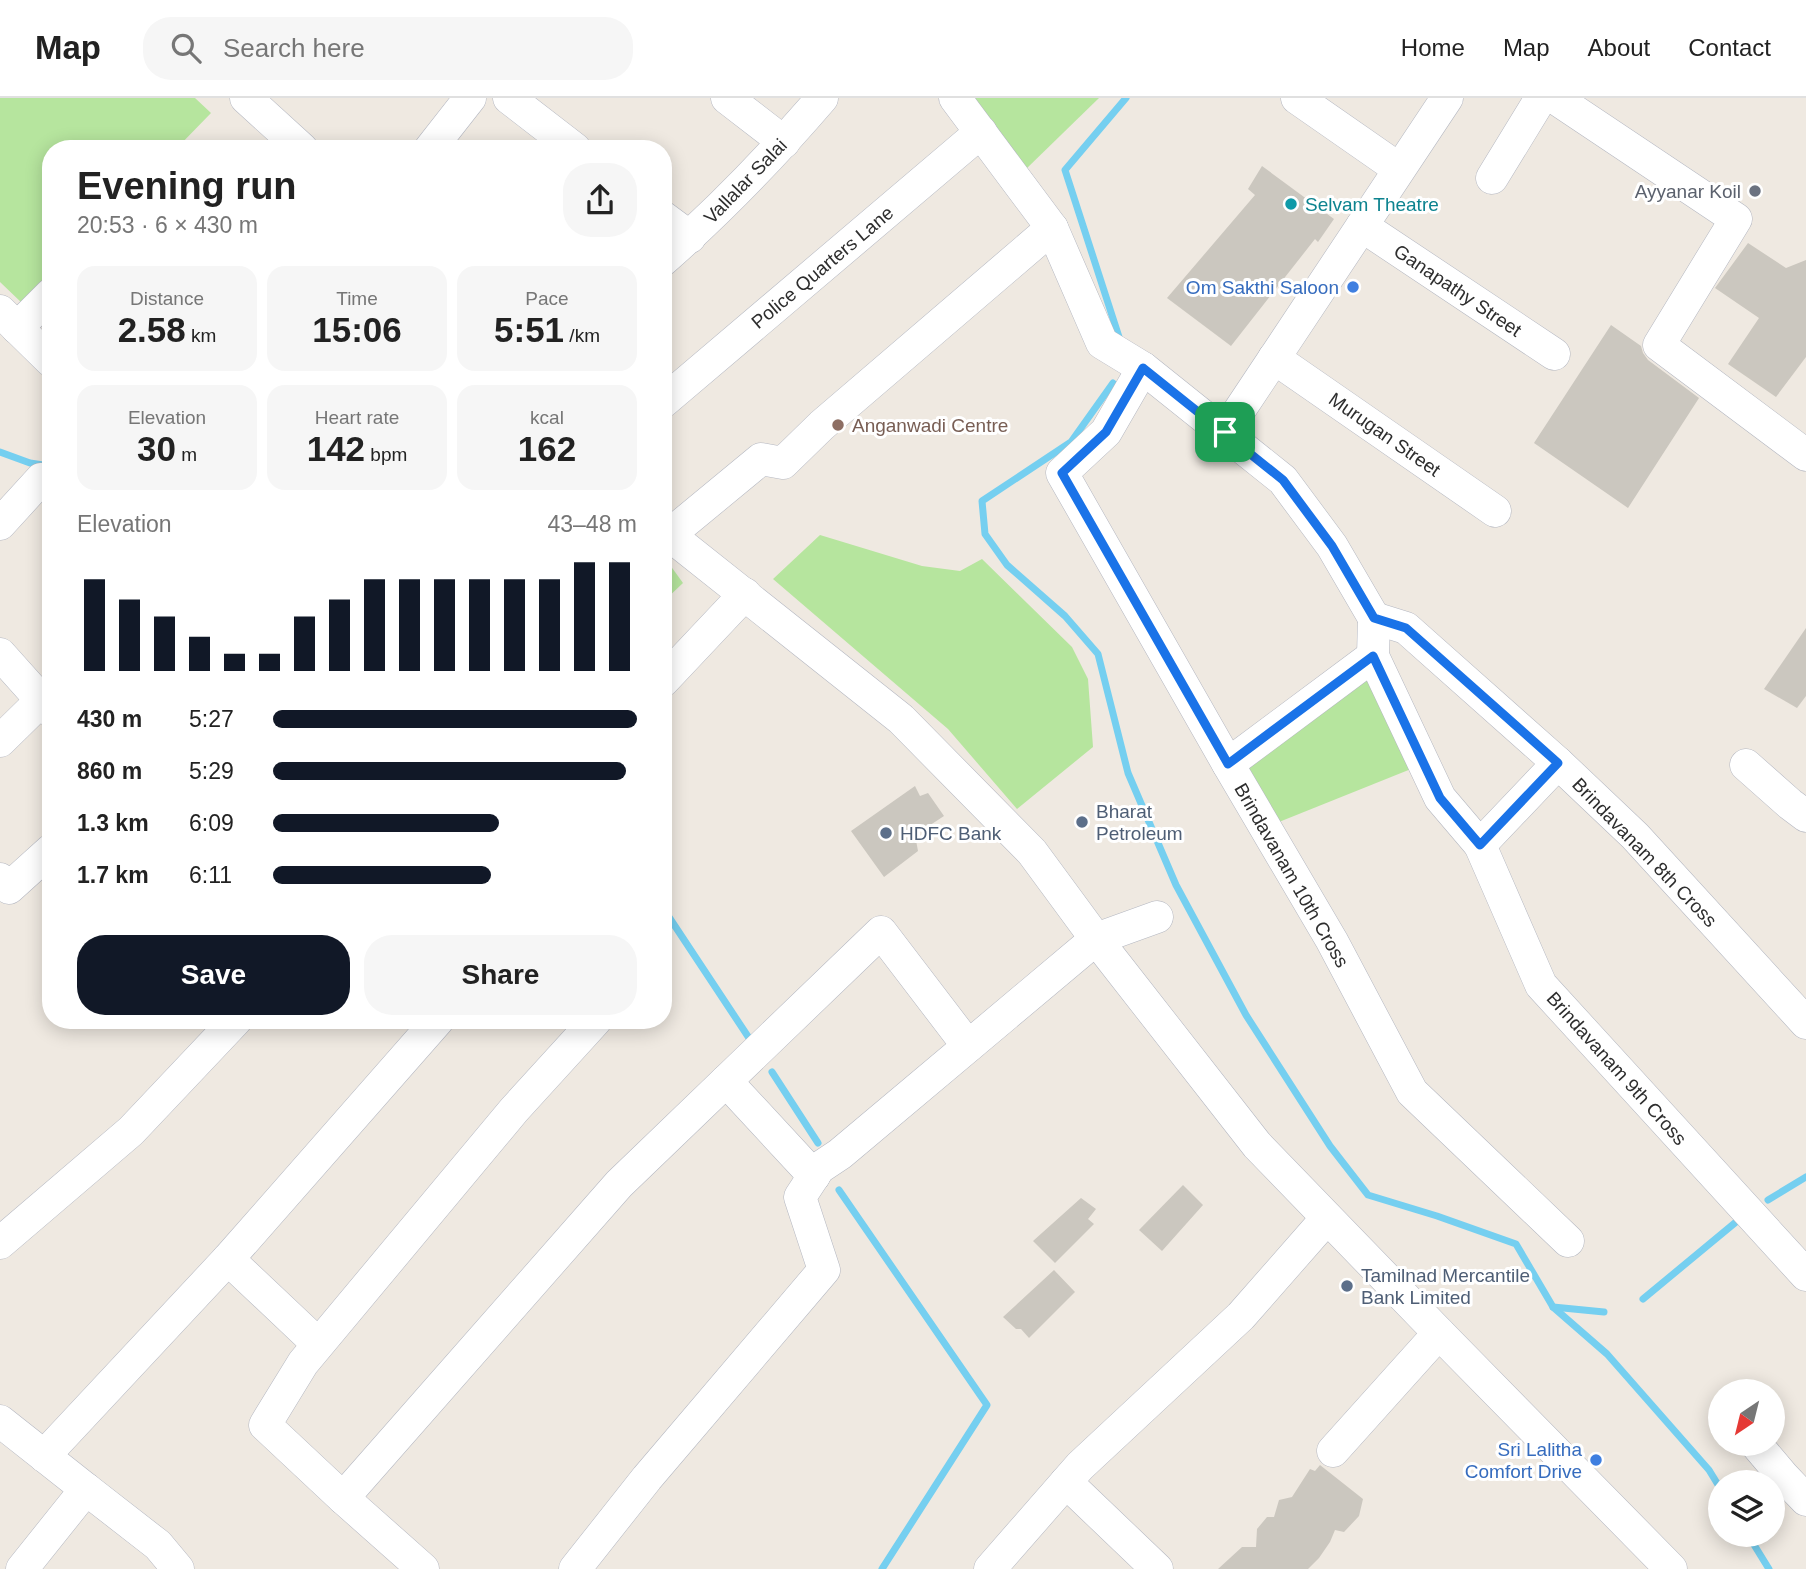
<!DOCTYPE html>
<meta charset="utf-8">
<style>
:root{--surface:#fff;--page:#f6f6f6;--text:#222;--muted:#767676;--line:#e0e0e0;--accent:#111827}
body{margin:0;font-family:Helvetica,sans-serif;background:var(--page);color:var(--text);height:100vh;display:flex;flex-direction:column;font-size:26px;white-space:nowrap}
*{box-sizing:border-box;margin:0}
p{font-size:23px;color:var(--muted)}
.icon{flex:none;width:38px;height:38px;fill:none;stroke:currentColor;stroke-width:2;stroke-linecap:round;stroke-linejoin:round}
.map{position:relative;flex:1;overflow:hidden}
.sheet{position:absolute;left:42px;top:42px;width:630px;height:889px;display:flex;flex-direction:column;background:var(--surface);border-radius:28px;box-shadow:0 4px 18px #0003}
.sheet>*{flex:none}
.needle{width:46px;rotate:215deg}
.tools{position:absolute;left:1708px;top:1281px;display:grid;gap:14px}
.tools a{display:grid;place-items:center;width:77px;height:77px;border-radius:50%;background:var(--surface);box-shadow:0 4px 18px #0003;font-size:35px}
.pin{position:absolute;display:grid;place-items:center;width:60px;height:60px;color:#fff;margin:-30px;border-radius:14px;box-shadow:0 4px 10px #0006}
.round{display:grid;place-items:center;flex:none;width:74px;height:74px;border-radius:28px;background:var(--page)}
.overview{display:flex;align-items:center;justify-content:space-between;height:119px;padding:0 35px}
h1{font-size:38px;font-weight:800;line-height:52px}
.stats{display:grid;grid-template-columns:repeat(3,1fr);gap:10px;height:119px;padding:7px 35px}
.stats div{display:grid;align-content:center;border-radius:18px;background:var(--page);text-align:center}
.stats b{font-size:35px;font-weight:800}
.stats small{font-size:19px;font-weight:400}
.stats p{font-size:19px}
.chart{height:196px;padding:14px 35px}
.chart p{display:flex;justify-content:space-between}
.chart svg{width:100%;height:126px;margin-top:7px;stroke:var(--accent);stroke-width:6}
.action{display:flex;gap:14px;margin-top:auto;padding:14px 35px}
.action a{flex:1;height:80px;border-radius:28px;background:var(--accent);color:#fff;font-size:28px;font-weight:800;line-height:80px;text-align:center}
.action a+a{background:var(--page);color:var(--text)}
ul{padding:0 35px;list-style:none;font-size:23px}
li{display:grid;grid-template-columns:112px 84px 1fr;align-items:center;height:52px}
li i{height:18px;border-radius:9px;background:var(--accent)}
header{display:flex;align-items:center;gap:42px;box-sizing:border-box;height:98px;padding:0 35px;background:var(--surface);border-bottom:2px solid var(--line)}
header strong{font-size:33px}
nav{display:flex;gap:38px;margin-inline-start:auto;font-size:24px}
.search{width:490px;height:63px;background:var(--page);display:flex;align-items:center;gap:18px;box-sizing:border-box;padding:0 24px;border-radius:28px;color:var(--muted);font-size:26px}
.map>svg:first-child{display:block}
.green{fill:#b6e59e}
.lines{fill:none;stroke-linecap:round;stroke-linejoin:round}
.stream{stroke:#75cff0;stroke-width:7}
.building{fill:#cbc7bf}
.minor-casing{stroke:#b4b7c1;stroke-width:33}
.minor{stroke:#fff;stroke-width:32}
.route-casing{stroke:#fff;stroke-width:14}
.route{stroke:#1a73e8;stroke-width:9}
.worship-dot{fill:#6b7280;stroke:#fff;stroke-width:2.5}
.culture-dot{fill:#0f9aa8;stroke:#fff;stroke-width:2.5}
.shop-dot{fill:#3f7fe0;stroke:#fff;stroke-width:2.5}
.education-dot{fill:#8d6e63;stroke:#fff;stroke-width:2.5}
.service-dot{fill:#5c6f8a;stroke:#fff;stroke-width:2.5}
.labels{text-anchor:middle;stroke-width:6;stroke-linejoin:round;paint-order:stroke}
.street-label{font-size:19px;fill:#2e2e2e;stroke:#fff}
.worship-label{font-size:19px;fill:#5b616d;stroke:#fff;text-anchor:end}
.culture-label{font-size:19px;fill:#0d838f;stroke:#fff;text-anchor:start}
.shop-label{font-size:19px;fill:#366cbe;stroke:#fff;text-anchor:end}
.education-label{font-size:19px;fill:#785e54;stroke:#fff;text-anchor:start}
.service-label{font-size:19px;fill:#4e5e75;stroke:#fff;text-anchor:start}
</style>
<header>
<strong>Map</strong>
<div class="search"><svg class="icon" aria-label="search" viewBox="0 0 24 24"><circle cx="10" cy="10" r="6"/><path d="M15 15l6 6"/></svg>Search here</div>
<nav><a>Home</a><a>Map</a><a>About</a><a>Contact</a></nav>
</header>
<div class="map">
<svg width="1806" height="1471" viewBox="0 0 1806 1471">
<rect width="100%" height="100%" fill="#efe9e1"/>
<g class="green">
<polygon points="0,0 195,0 211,15 176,51 51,51 51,178 23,206 0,184"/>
<polygon points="971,0 1099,0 1024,73"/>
<polygon points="820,437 922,468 960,473 982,461 1072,549 1088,581 1093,649 1017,711 948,631 773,481"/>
<polygon points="663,464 670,467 683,485 663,504"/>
<polygon points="1368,577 1416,669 1274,726 1244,668"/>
</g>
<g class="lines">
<g class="stream">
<polyline points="1120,242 1065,72 1126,0"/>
<polyline points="1113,285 1071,344 982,403 985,436 1007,467 1065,518 1098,556 1128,675 1176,787 1246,917 1330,1048 1368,1097 1437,1118 1516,1146 1553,1209 1607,1256 1709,1372 1720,1390"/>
<polyline points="0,354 30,365 43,367"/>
<polyline points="663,810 749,940"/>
<polyline points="772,974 818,1045"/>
<polyline points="839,1092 987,1307 882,1471"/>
<polyline points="1768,1102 1806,1079"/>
<polyline points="1643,1201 1736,1124"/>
<polyline points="1553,1209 1604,1214"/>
<polyline points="1748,1437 1769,1471"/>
</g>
</g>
<g class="building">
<polygon points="1262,68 1334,121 1318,144 1315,141 1231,248 1167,200 1255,97 1248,91"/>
<polygon points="1748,145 1786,170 1806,162 1806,259 1776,299 1728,266 1759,220 1715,190"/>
<polygon points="1611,227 1641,248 1643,255 1648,262 1699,300 1628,410 1534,345"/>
<polygon points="1806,530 1806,598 1797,610 1764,591"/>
<polygon points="915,688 920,698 928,695 944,718 915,737 918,753 884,779 851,733"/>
<polygon points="1183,1087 1203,1107 1162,1153 1139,1132"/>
<polygon points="1081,1100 1096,1111 1088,1121 1094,1126 1055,1165 1033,1143"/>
<polygon points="1054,1172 1075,1194 1029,1240 1021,1231 1016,1231 1003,1219"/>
<polygon points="1320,1367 1363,1401 1359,1418 1344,1434 1335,1432 1330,1444 1319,1460 1308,1471 1218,1471 1242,1449 1256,1449 1257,1431 1267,1419 1274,1419 1279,1402 1292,1399 1310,1371 1315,1373"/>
</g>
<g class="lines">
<defs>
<g id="minor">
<polyline points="246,0 302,51"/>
<polyline points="509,0 575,51"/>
<polyline points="727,0 784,44"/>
<polyline points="955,0 1052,130 1102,245 1143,270 1283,382 1332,448 1374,520"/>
<polyline points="1297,0 1399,71"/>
<polyline points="1555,0 1736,121 1659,247 1806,357"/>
<polyline points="430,51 470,0"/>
<polyline points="1492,80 1541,0"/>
<polyline points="663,119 690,139"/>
<polyline points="1362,128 1554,256"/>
<path d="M 663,162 C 720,112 773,57 822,0"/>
<polyline points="0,213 51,263"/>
<polyline points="17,230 51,196"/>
<polyline points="1274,260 1495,413"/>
<polyline points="1143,270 1106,334 1062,375 1228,666 1332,843 1412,994 1568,1143"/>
<polyline points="663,304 981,34"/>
<polyline points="1225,334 1447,0"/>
<polyline points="0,426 41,381"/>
<polyline points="663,432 901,621 1032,754 1096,841 1257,1047 1439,1235 1671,1471"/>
<polyline points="669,437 761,361 783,365 822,327 1052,130"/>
<polyline points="1374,520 1373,558 1440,700 1480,747 1541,887 1806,1177"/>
<polyline points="1374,520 1406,530 1558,665 1635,738 1806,925"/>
<polyline points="0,556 51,613"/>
<polyline points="663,583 745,496"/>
<polyline points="0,643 51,593"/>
<polyline points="1228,666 1373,558"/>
<polyline points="1746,667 1790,706 1806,718"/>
<polyline points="1480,747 1558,665"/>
<polyline points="0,781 9,790 51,752"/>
<polyline points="726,983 814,1078"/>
<polyline points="0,1145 131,1033 236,922"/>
<polyline points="318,1246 228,1161 438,922"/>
<polyline points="0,1323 86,1391"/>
<polyline points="1756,1346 1783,1378 1806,1402"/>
<polyline points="1333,1353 1439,1235"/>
<polyline points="44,1358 228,1161"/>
<polyline points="1066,1384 1157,1471"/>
<polyline points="343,1400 619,1086 881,834 968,948"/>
<polyline points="22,1471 86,1391 158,1447 178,1471"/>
<polyline points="423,1471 343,1400 265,1327 303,1265 514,1012 596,922"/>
<polyline points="575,1471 647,1380 824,1172 800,1099 819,1070 840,1056 1096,841 1157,819"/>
<polyline points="990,1471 1080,1368 1241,1218 1327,1120"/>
</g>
</defs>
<use href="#minor" class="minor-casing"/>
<use href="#minor" class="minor"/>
</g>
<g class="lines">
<defs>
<polygon id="route" points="1143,270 1283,382 1332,448 1374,520 1406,530 1558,665 1480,747 1440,700 1373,558 1228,666 1062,375 1106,334"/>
</defs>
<use href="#route" class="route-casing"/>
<use href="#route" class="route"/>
</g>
<circle class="worship-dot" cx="1755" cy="93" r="7"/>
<circle class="culture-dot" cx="1291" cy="106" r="7"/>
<g class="shop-dot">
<circle cx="1353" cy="189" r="7"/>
<circle cx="1596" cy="1362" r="7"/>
</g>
<circle class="education-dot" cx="838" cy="327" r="7"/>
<g class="service-dot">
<circle cx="1082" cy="724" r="7"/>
<circle cx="886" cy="735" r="7"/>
<circle cx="1347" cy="1188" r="7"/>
</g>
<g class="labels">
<g class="street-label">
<text transform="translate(745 83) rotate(-46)" y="7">Vallalar Salai</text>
<text transform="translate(822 169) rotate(-40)" y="7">Police Quarters Lane</text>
<text transform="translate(1458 192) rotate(34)" y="7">Ganapathy Street</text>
<text transform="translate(1385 336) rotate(35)" y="7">Murugan Street</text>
<text transform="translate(1645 754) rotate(46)" y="7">Brindavanam 8th Cross</text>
<text transform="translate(1292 777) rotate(60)" y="7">Brindavanam 10th Cross</text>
<text transform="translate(1617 970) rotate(48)" y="7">Brindavanam 9th Cross</text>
</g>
<g class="worship-label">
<text x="1741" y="100">Ayyanar Koil</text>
</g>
<g class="culture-label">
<text x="1305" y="113">Selvam Theatre</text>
</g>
<g class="shop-label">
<text x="1339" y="196">Om Sakthi Saloon</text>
<text x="1582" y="1358">Sri Lalitha<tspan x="1582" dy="22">Comfort Drive</tspan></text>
</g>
<g class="education-label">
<text x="852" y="334">Anganwadi Centre</text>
</g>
<g class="service-label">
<text x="1096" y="720">Bharat<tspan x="1096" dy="22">Petroleum</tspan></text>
<text x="900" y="742">HDFC Bank</text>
<text x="1361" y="1184">Tamilnad Mercantile<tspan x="1361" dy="22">Bank Limited</tspan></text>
</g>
</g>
</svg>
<div class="tools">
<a><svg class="needle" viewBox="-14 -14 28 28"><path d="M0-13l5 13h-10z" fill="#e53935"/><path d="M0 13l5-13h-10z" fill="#767676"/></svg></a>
<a><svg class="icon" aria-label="layers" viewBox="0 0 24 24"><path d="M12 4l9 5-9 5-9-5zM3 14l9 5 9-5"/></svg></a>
</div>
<div class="pin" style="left:1225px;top:334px;background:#1e9e55"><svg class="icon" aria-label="arrive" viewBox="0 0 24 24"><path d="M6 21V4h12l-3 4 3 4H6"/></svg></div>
<section class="sheet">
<div class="overview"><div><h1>Evening run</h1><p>20:53 · 6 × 430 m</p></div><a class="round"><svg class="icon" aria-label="share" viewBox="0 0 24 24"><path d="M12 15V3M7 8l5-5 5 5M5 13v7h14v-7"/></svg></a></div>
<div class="stats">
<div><p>Distance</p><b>2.58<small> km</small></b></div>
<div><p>Time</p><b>15:06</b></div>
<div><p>Pace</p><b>5:51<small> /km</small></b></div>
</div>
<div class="stats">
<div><p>Elevation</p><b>30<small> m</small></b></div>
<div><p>Heart rate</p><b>142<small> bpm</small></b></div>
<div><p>kcal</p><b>162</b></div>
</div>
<div class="chart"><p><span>Elevation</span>43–48 m</p>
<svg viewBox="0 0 160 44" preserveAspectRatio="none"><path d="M5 44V12M15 44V19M25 44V25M35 44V32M45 44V38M55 44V38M65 44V25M75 44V19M85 44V12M95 44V12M105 44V12M115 44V12M125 44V12M135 44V12M145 44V6M155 44V6"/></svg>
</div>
<ul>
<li><b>430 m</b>5:27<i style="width:100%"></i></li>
<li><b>860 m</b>5:29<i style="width:97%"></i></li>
<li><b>1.3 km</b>6:09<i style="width:62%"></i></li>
<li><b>1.7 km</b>6:11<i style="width:60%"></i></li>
</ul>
<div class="action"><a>Save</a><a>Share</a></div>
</section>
</div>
